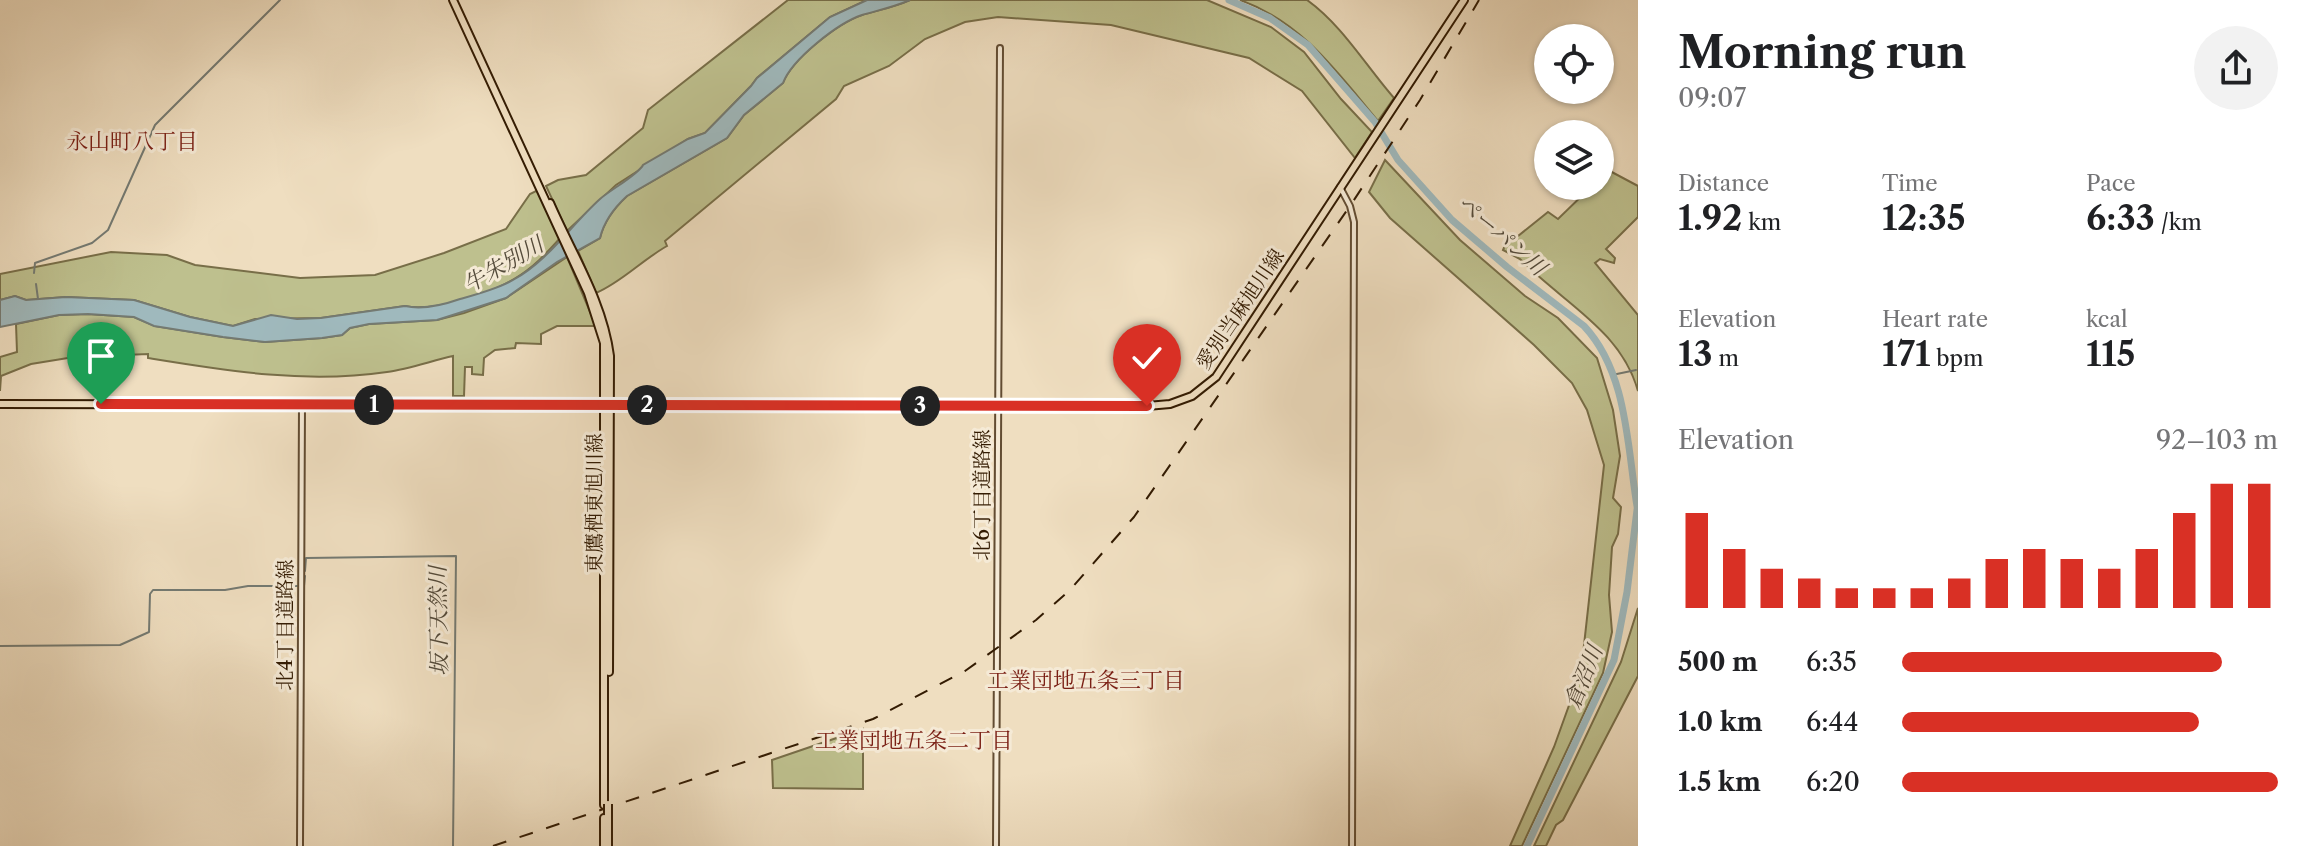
<!DOCTYPE html>
<meta charset="utf-8">
<style>
:root{--surface:#fff;--page:#f2f2f2;--text:#202124;--muted:#757577;--accent:#d93025}
body{margin:0;font-family:"Libre Caslon Text","Noto Serif JP",serif;background:var(--page);color:var(--text);height:100vh;display:flex;flex-direction:column;font-size:30px;white-space:nowrap}
*{box-sizing:border-box;margin:0}
p{font-size:26px;color:var(--muted)}
.icon{flex:none;width:44px;height:44px;fill:none;stroke:currentColor;stroke-width:2;stroke-linecap:round;stroke-linejoin:round}
.map{position:relative;flex:1;overflow:hidden}
.sheet{display:flex;flex-direction:column;background:var(--surface);width:680px}
.sheet>*{flex:none}
.controls{position:absolute;left:1534px;top:24px;display:grid;gap:16px}
.controls a{display:grid;place-items:center;width:80px;height:80px;border-radius:50%;background:var(--surface);box-shadow:0 2px 6px #0004;font-size:40px}
.pin{position:absolute;display:grid;place-items:center;width:68px;height:68px;color:#fff;margin:-82px -34px;border-radius:50% 50% 50% 0;rotate:-45deg;box-shadow:0 0 8px #0007}
.pin .icon{rotate:45deg}
.km{position:absolute;width:40px;height:40px;margin:-20px;border-radius:50%;background:#222;color:#fff;font-size:22px;line-height:40px;text-align:center}
.round{display:grid;place-items:center;flex:none;width:84px;height:84px;border-radius:42px;background:var(--page)}
.headline{display:flex;align-items:center;justify-content:space-between;height:136px;padding:0 40px}
h1{font-size:44px;font-weight:800;line-height:60px}
.stats{display:grid;grid-template-columns:repeat(3,1fr);gap:12px;height:136px;padding:8px 40px}
.stats div{display:grid;align-content:center}
.stats b{font-size:34px;font-weight:800}
.stats small{font-size:22px;font-weight:400}
.stats p{font-size:22px}
.chart{height:224px;padding:16px 40px}
.chart p{display:flex;justify-content:space-between}
.chart svg{width:100%;height:144px;margin-top:8px;stroke:var(--accent);stroke-width:6}
ul{padding:0 40px;list-style:none;font-size:26px}
li{display:grid;grid-template-columns:128px 96px 1fr;align-items:center;height:60px}
li i{height:20px;border-radius:10px;background:var(--accent)}
main{display:flex;flex:1;min-height:0}
.map>svg:first-child{display:block}
.green{fill:#bec08e;stroke:#786e48;stroke-width:2}
.water{fill:#9fb9bd;stroke:#747a72;stroke-width:2}
.lines{fill:none;stroke-linecap:round;stroke-linejoin:round}
.stream{stroke:#747a72;stroke-width:2}
.river{stroke:#9fb9bd;stroke-width:7}
.minor-casing{stroke:#624c32;stroke-width:8}
.major-casing{stroke:#331b02;stroke-width:10}
.minor{stroke:#f5ead6;stroke-width:4}
.major{stroke:#efdec0;stroke-width:6}
.rail{stroke:#331b02;stroke-width:2;stroke-dasharray:14 14;stroke-linecap:butt}
.major-bridge-casing{stroke:#331b02;stroke-width:10;stroke-linecap:butt}
.major-bridge{stroke:#efdec0;stroke-width:6}
.route-casing{stroke:#fff;stroke-width:16}
.route{stroke:#d93025;stroke-width:10}
.labels{text-anchor:middle;stroke-width:6;stroke-linejoin:round;paint-order:stroke}
.street-label{font-size:20px;fill:#331b02;stroke:#f5ead6}
.neighbourhood-label{font-size:22px;fill:#7a1f14;stroke:#f5ead6}
.water-label{font-size:22px;font-style:italic;fill:#534a3a;stroke:#f5ead6}
</style>
<main>
<div class="map">
<svg width="1638" height="846" viewBox="0 0 1638 846">
<rect width="100%" height="100%" fill="#efdec0"/>
<filter id="stains"><feTurbulence type="fractalNoise" baseFrequency=".0025" numOctaves="4"/><feColorMatrix values="0 0 0 0 .2 0 0 0 0 .09 0 0 0 0 .02 0 0 0 .5 -.17"/></filter>
<radialGradient id="worn" r=".72"><stop offset=".6" stop-color="#630" stop-opacity="0"/><stop offset="1" stop-color="#630" stop-opacity=".3"/></radialGradient>
<g class="green">
<polygon points="788,0 867,0 830,17 757,78 751,86 705,133 688,139 616,185 567,231 546,186 558,180 586,175 643,128 648,110"/>
<path d="M 910,0 L 1207,0 L 1271,27 L 1304,52 L 1341,99 L 1372,132 L 1355,158 L 1302,91 L 1249,58 L 1111,25 L 998,17 L 965,22 L 925,39 L 889,66 L 844,86 L 836,99 L 665,241 L 667,246 C 642,260 622,282 596,293 L 578,251 L 600,238 C 604,221 614,208 627,196 L 727,138 L 744,115 L 783,83 C 792,59 838,23 862,15 C 879,10 894,7 910,0 Z"/>
<path d="M 1240,0 L 1307,0 C 1342,25 1366,66 1394,98 L 1378,121 C 1337,72 1302,22 1240,0 Z"/>
<polygon points="1385,160 1460,240 1525,296 1558,318 1597,358 1613,410 1620,456 1613,498 1621,507 1618,534 1612,547 1609,595 1612,632 1603,673 1522,846 1510,846 1554,747 1581,672 1604,465 1587,410 1572,383 1534,345 1390,218 1369,192"/>
<path d="M 1608,170 L 1638,186 L 1638,217 L 1606,249 L 1615,258 L 1614,263 L 1600,259 L 1595,263 L 1638,315 L 1638,391 C 1621,330 1563,303 1520,259 L 1503,250 L 1508,238 L 1518,236 L 1548,212 L 1558,219 L 1592,186 L 1600,186 L 1600,178 Z"/>
<path d="M 540,189 L 561,237 C 547,253 533,268 514,279 C 490,294 433,312 405,306 L 321,318 L 255,319 L 233,326 L 190,317 L 134,300 L 66,297 L 26,300 L 15,296 L 0,300 L 0,274 L 111,252 L 167,255 L 195,265 L 300,278 L 375,275 L 444,253 L 506,229 L 530,194 Z"/>
<path d="M 567,257 L 596,326 L 557,326 L 541,334 L 541,344 L 516,343 L 515,348 L 495,350 L 484,358 L 483,375 L 472,374 L 472,367 L 465,367 L 464,396 L 453,396 L 453,356 C 431,361 409,369 387,372 C 305,384 228,371 148,358 L 148,354 L 74,357 L 31,364 L 1,376 L 0,391 L 0,357 L 17,352 L 16,324 L 59,315 L 88,314 L 134,317 L 155,326 L 223,337 L 265,342 L 322,338 L 342,335 L 350,328 L 369,324 L 437,320 L 464,313 L 506,298 Z"/>
<polygon points="1638,608 1638,676 1563,820 1556,825 1546,846 1534,846 1621,662"/>
<polygon points="863,729 863,789 773,788 772,760"/>
</g>
<path class="water" d="M 867,0 L 910,0 C 894,7 879,10 862,15 C 838,23 792,59 783,83 L 744,115 L 727,138 L 627,196 C 614,208 604,221 600,238 L 557,262 L 506,298 L 437,320 L 369,324 L 350,328 L 342,335 L 322,338 L 265,342 L 223,337 L 154,326 L 134,317 L 88,314 L 59,315 L 0,327 L 0,300 L 15,296 L 26,300 L 66,297 L 134,300 L 190,317 L 233,326 L 271,315 L 297,319 L 321,318 L 405,306 C 423,310 443,305 460,299 C 478,294 497,289 513,280 C 548,261 571,225 600,199 C 610,190 639,174 643,165 L 688,139 L 705,133 L 751,86 L 757,78 L 830,17 Z"/>
<g class="lines">
<g class="stream">
<polyline points="34,273 35,263 92,243 108,230 155,125 280,0"/>
<polyline points="36,284 38,299"/>
<polyline points="1612,375 1636,370"/>
<polyline points="305,571 306,558 456,556 453,846"/>
<polyline points="304,586 305,576"/>
<polyline points="0,646 120,645 149,632 150,594 153,590 225,590 248,586 297,586"/>
</g>
<g class="river">
<path d="M 1229,0 L 1270,18 L 1308,45 L 1375,122 L 1398,160 L 1452,220 L 1507,267 L 1584,326 C 1629,374 1627,451 1638,512"/>
<polyline points="1527,846 1614,660 1627,592 1637,510"/>
</g>
<defs>
<g id="minor">
<polyline points="1340,187 1350,206 1354,222 1352,846"/>
<polyline points="300,846 302,405"/>
<polyline points="996,846 1000,48"/>
</g>
<g id="major">
<polyline points="453,0 588,293 604,343 604,805"/>
<path d="M 550,203 C 572,254 603,301 610,356 L 609,672"/>
<polyline points="0,404 1147,406 1170,404 1192,396 1216,377 1464,0"/>
<polyline points="608,811 608,846"/>
<polyline points="604,846 604,818"/>
</g>
</defs>
<use href="#minor" class="minor-casing"/>
<use href="#major" class="major-casing"/>
<use href="#minor" class="minor"/>
<use href="#major" class="major"/>
<polyline class="rail" points="493,846 873,719 965,671 1036,620 1069,591 1134,517 1350,206 1420,100 1479,0"/>
<defs>
<polyline id="major-bridge" points="608,804 608,811"/>
</defs>
<use href="#major-bridge" class="major-bridge-casing"/>
<use href="#major-bridge" class="major-bridge"/>
</g>
<g class="lines">
<defs>
<polyline id="route" points="101,404 1147,406"/>
</defs>
<use href="#route" class="route-casing"/>
<use href="#route" class="route"/>
</g>
<g class="labels">
<g class="street-label">
<text transform="translate(1240 309) rotate(-56)" y="7">愛別当麻旭川線</text>
<text transform="translate(982 495) rotate(-90)" y="7">北6丁目道路線</text>
<text transform="translate(594 503) rotate(-90)" y="7">東鷹栖東旭川線</text>
<text transform="translate(285 625) rotate(-90)" y="7">北4丁目道路線</text>
</g>
<g class="neighbourhood-label">
<text x="132" y="149">永山町八丁目</text>
<text x="1086" y="688">工業団地五条三丁目</text>
<text x="914" y="748">工業団地五条二丁目</text>
</g>
<g class="water-label">
<text transform="translate(1502 235) rotate(41)" y="8">ペーパン川</text>
<text transform="translate(503 264) rotate(-30)" y="8">牛朱別川</text>
<text transform="translate(438 621) rotate(-91)" y="8">坂下天然川</text>
<text transform="translate(1583 677) rotate(-68)" y="8">倉沼川</text>
</g>
</g>
<rect width="100%" height="100%" filter="url(#stains)"/>
<rect width="100%" height="100%" fill="url(#worn)"/>
</svg>
<div class="controls">
<a><svg class="icon" aria-label="locate" viewBox="0 0 24 24"><circle cx="12" cy="12" r="6"/><path d="M12 2v4M12 18v4M2 12h4M18 12h4"/></svg></a>
<a><svg class="icon" aria-label="layers" viewBox="0 0 24 24"><path d="M12 4l9 5-9 5-9-5zM3 14l9 5 9-5"/></svg></a>
</div>
<div class="pin" style="left:101px;top:404px;background:#1e9e55"><svg class="icon" aria-label="arrive" viewBox="0 0 24 24"><path d="M6 21V4h12l-3 4 3 4H6"/></svg></div>
<div class="pin" style="left:1147px;top:406px;background:#d93025"><svg class="icon" aria-label="check" viewBox="0 0 24 24"><path d="M5 12l5 5 9-10"/></svg></div>
<b class="km" style="left:374px;top:405px">1</b>
<b class="km" style="left:647px;top:405px">2</b>
<b class="km" style="left:920px;top:406px">3</b>
</div>
<section class="sheet">
<div class="headline"><div><h1>Morning run</h1><p>09:07</p></div><a class="round"><svg class="icon" aria-label="share" viewBox="0 0 24 24"><path d="M12 15V3M7 8l5-5 5 5M5 13v7h14v-7"/></svg></a></div>
<div class="stats">
<div><p>Distance</p><b>1.92<small> km</small></b></div>
<div><p>Time</p><b>12:35</b></div>
<div><p>Pace</p><b>6:33<small> /km</small></b></div>
</div>
<div class="stats">
<div><p>Elevation</p><b>13<small> m</small></b></div>
<div><p>Heart rate</p><b>171<small> bpm</small></b></div>
<div><p>kcal</p><b>115</b></div>
</div>
<div class="chart"><p><span>Elevation</span>92–103 m</p>
<svg viewBox="0 0 160 44" preserveAspectRatio="none"><path d="M5 44V15M15 44V26M25 44V32M35 44V35M45 44V38M55 44V38M65 44V38M75 44V35M85 44V29M95 44V26M105 44V29M115 44V32M125 44V26M135 44V15M145 44V6M155 44V6"/></svg>
</div>
<ul>
<li><b>500 m</b>6:35<i style="width:85%"></i></li>
<li><b>1.0 km</b>6:44<i style="width:79%"></i></li>
<li><b>1.5 km</b>6:20<i style="width:100%"></i></li>
</ul>
</section>
</main>
